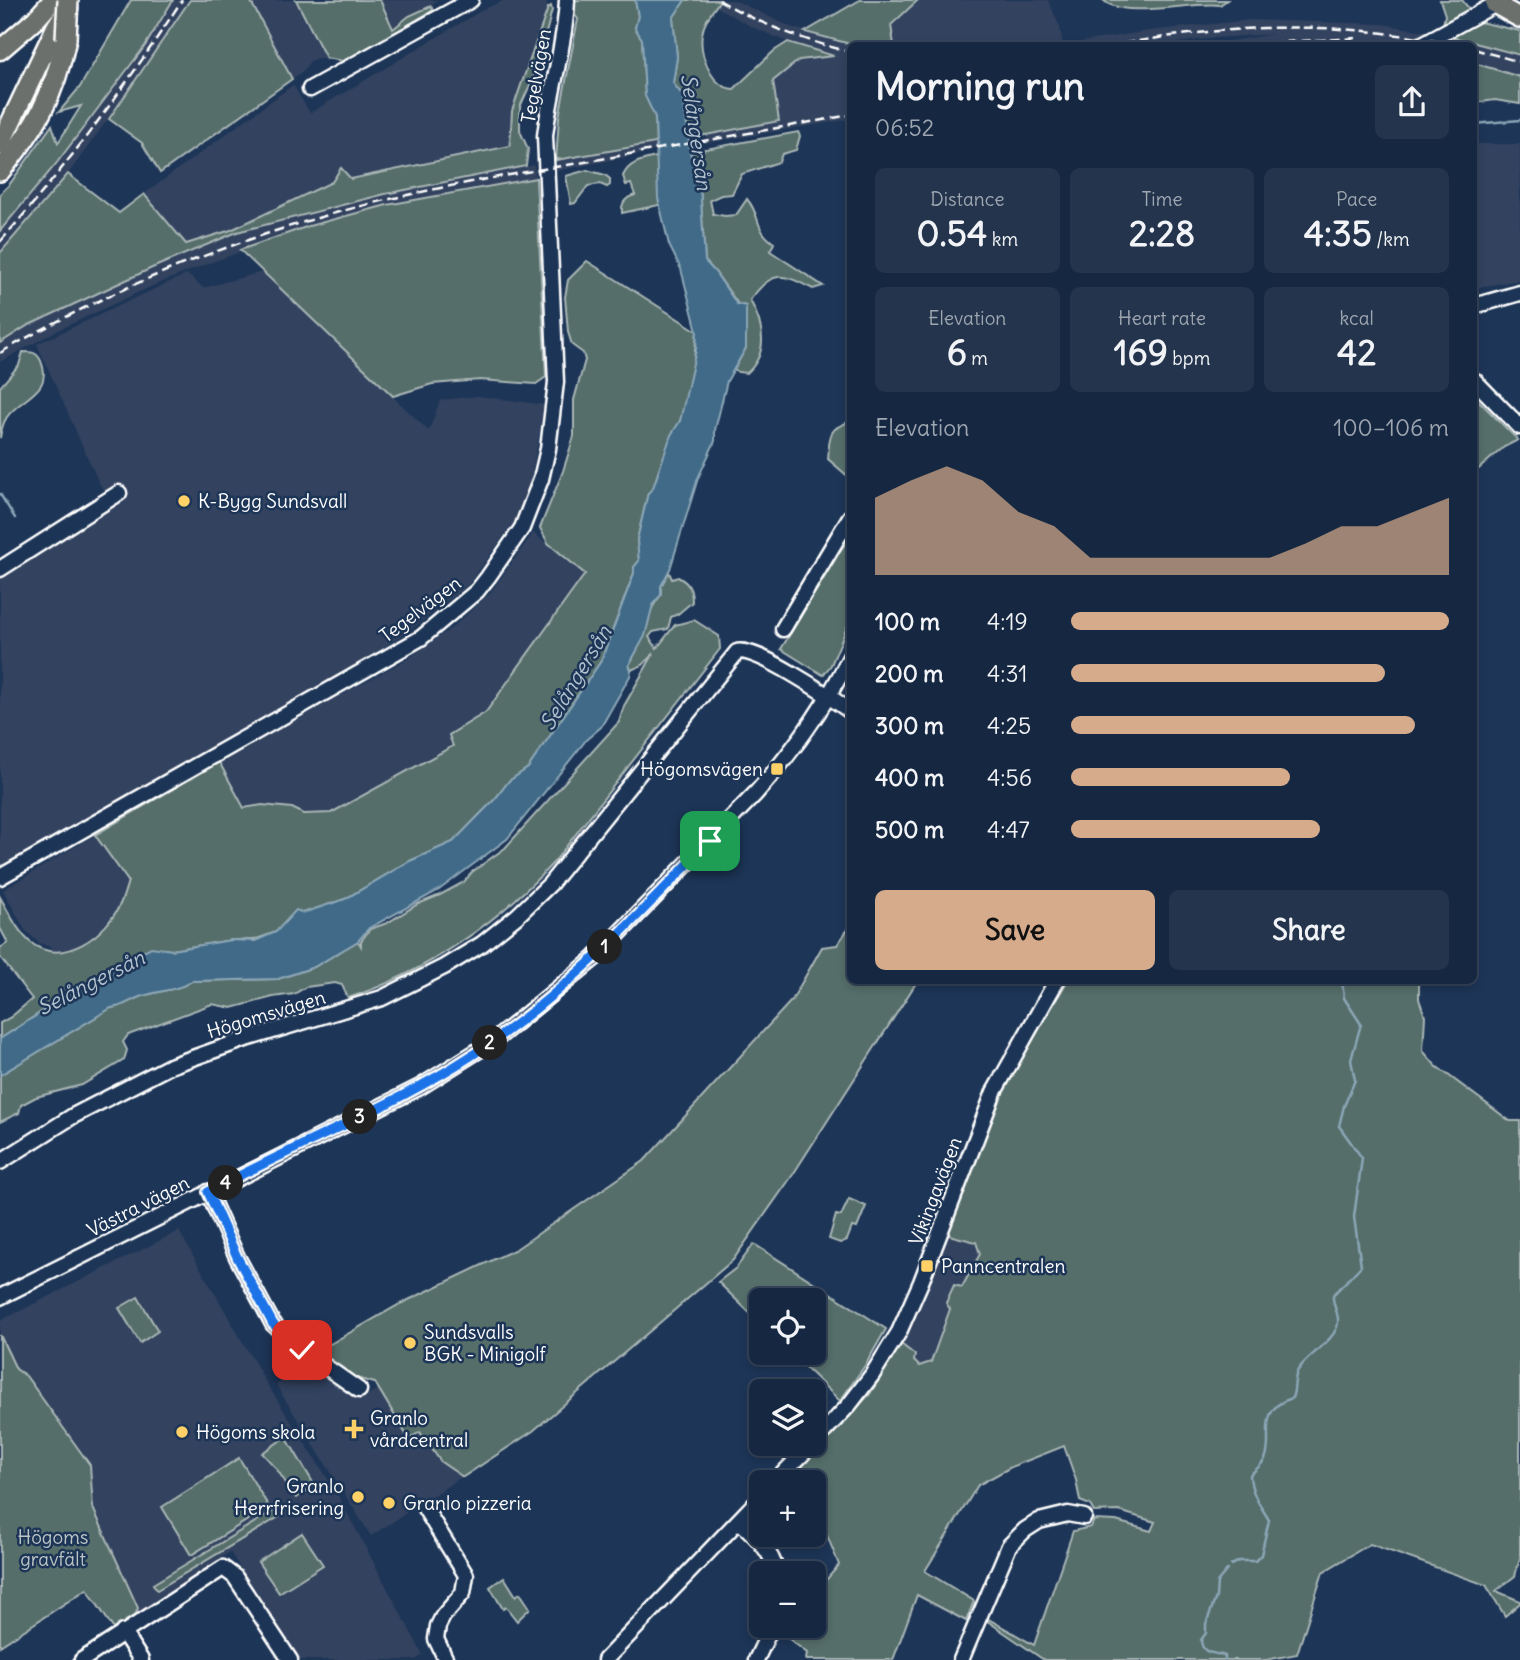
<!DOCTYPE html>
<meta charset="utf-8">
<style>
:root{--surface:#162841;--page:#23344c;--text:#f1f3f6;--muted:#9ea6b1;--line:#35445a;--accent:#d6ab8b}
body{margin:0;font-family:Delius,sans-serif;background:var(--page);color:var(--text);height:100vh;display:flex;flex-direction:column;font-size:26px;white-space:nowrap}
*{box-sizing:border-box;margin:0}
p{font-size:23px;color:var(--muted)}
.icon{flex:none;width:38px;height:38px;fill:none;stroke:currentColor;stroke-width:2;stroke-linecap:round;stroke-linejoin:round}
.map{position:relative;flex:1;overflow:hidden}
.sheet{position:absolute;left:847px;top:42px;width:630px;height:942px;display:flex;flex-direction:column;background:var(--surface);border-radius:10px;box-shadow:0 4px 10px #0003,0 0 0 2px var(--line)}
.sheet>*{flex:none}
.controls{position:absolute;left:749px;top:1288px;display:grid;gap:14px}
.controls a{display:grid;place-items:center;width:77px;height:77px;border-radius:10px;background:var(--surface);box-shadow:0 4px 10px #0003,0 0 0 2px var(--line);font-size:35px}
.pin{position:absolute;display:grid;place-items:center;width:60px;height:60px;color:#fff;margin:-30px;border-radius:14px;box-shadow:0 4px 10px #0006}
.km{position:absolute;width:35px;height:35px;margin:-18px;border-radius:50%;background:#222;color:#fff;font-size:19px;line-height:35px;text-align:center}
.round{display:grid;place-items:center;flex:none;width:74px;height:74px;border-radius:10px;background:var(--page)}
.head{display:flex;align-items:center;justify-content:space-between;height:119px;padding:0 28px}
h1{font-size:38px;font-weight:800;line-height:52px}
.stats{display:grid;grid-template-columns:repeat(3,1fr);gap:10px;height:119px;padding:7px 28px}
.stats div{display:grid;align-content:center;border-radius:10px;background:var(--page);text-align:center}
.stats b{font-size:35px;font-weight:800}
.stats small{font-size:19px;font-weight:400}
.stats p{font-size:19px}
.chart{height:196px;padding:14px 28px}
.chart p{display:flex;justify-content:space-between}
.chart svg{width:100%;height:126px;margin-top:7px;fill:var(--accent);opacity:.7}
.cta{display:flex;gap:14px;margin-top:auto;padding:14px 28px}
.cta a{flex:1;height:80px;border-radius:10px;background:var(--accent);color:#111;font-size:28px;font-weight:800;line-height:80px;text-align:center}
.cta a+a{background:var(--page);color:var(--text)}
ul{padding:0 28px;list-style:none;font-size:23px}
li{display:grid;grid-template-columns:112px 84px 1fr;align-items:center;height:52px}
li i{height:18px;border-radius:9px;background:var(--accent)}
.map>svg:first-child{display:block}
.built{fill:#33435f}
.green{fill:#546e6b;stroke:#aab6b5;stroke-width:2}
.water{fill:#406a87;stroke:#8ca6b7;stroke-width:2}
.lines{fill:none;stroke-linecap:round;stroke-linejoin:round}
.stream{stroke:#8ca6b7;stroke-width:2.5}
.minor-casing{stroke:#fff;stroke-width:19}
.major-casing{stroke:#fff;stroke-width:23}
.highway-casing{stroke:#fff;stroke-width:24}
.minor{stroke:#1d3557;stroke-width:14}
.major{stroke:#6c706d;stroke-width:18}
.highway{stroke:#6c706d;stroke-width:19}
.rail{stroke:#fff;stroke-width:2.5;stroke-dasharray:10 5;stroke-linecap:butt}
.highway-bridge-casing{stroke:#fff;stroke-width:24;stroke-linecap:butt}
.highway-bridge{stroke:#6c706d;stroke-width:19}
.route-casing{stroke:#fff;stroke-width:14}
.route{stroke:#1a73e8;stroke-width:9}
.poi-dot{fill:#ffd166;stroke:#1d3557;stroke-width:2.5}
.labels{text-anchor:middle;stroke-width:5;stroke-linejoin:round;paint-order:stroke}
.street-label{font-size:19px;fill:#fff;stroke:#1d3557}
.poi-label{font-size:19px;fill:#fff;stroke:#1d3557;text-anchor:start}
.park-label{font-size:19px;fill:#bbc5c4;stroke:#1d3557}
.water-label{font-size:21px;font-style:italic;fill:#b3c3cf;stroke:#1d3557}
</style>
<div class="map">
<svg width="1520" height="1660" viewBox="0 0 1520 1660">
<rect width="100%" height="100%" fill="#1d3557"/>
<filter id="ink" filterUnits="userSpaceOnUse"><feTurbulence type="fractalNoise" baseFrequency=".0143" numOctaves="2"/><feDisplacementMap in="SourceGraphic" scale="14" xChannelSelector="R" yChannelSelector="G"/><feConvolveMatrix kernelMatrix="1 2 1 2 8 2 1 2 1" color-interpolation-filters="sRGB"/></filter>
<g filter="url(#ink)">
<g class="built">
<polygon points="173,0 190,0 143,71 68,174 0,253 0,231 56,164 145,46"/>
<polygon points="296,0 326,58 317,58 309,62 304,71 292,79 249,1"/>
<polygon points="380,0 437,0 431,6 409,16 393,29"/>
<polygon points="505,0 546,0 548,8 512,129 510,146 351,180 341,168 332,182 231,230 186,244 144,194 293,85 310,113 484,9"/>
<polygon points="704,0 734,0 791,27 854,45 850,46 850,119 707,143 706,135 779,121 773,81 799,60 832,56 785,41 752,27"/>
<polygon points="918,0 1048,0 1060,27 1063,45 1148,31 1250,20 1382,24 1441,34 1520,55 1520,77 1474,63 1474,46 1205,45 1275,34 1214,38 1155,46 894,46 891,25"/>
<polygon points="656,143 656,151 556,171 556,160"/>
<polygon points="1474,144 1520,144 1520,280 1474,288"/>
<polygon points="534,165 536,178 488,186 270,241 207,264 150,287 56,331 0,362 0,343 27,326 152,268 237,232 385,194"/>
<polygon points="262,272 429,431 440,400 478,396 545,405 529,487 516,519 469,584 412,629 285,711 0,871 0,580 113,504 99,483 37,344 187,274 203,288"/>
<polygon points="533,533 586,574 486,712 449,735 453,746 331,813 307,814 292,808 262,805 244,808 219,762 409,658 454,626 490,593"/>
<polygon points="95,835 128,881 121,904 101,929 79,947 70,951 51,952 51,947 39,943 25,930 3,890"/>
<polygon points="179,1231 267,1384 335,1490 423,1655 415,1660 299,1660 230,1552 137,1614 138,1608 93,1508 90,1465 26,1376 16,1369 0,1335 0,1321"/>
<polygon points="945,1234 976,1242 980,1254 962,1287 954,1285 951,1309 931,1362 920,1366 914,1361 915,1355 901,1344 926,1287"/>
<polygon points="311,1362 365,1396 378,1389 410,1439 421,1432 441,1461 454,1472 463,1476 371,1536 276,1385"/>
</g>
<g class="green">
<polygon points="131,0 173,0 145,46 56,164 0,231 0,194 9,185 52,125 58,143 81,106 59,112 80,87"/>
<polygon points="190,0 250,0 292,79 160,173 142,143 109,119"/>
<polygon points="296,0 380,0 393,29 409,16 431,6 433,10 353,58 343,61 326,58"/>
<polygon points="575,0 635,0 638,16 635,28 642,39 645,95 655,117 656,143 556,160 559,117 578,19 574,14"/>
<path d="M 685,0 L 720,0 C 713,11 704,21 702,34 C 699,54 711,88 734,89 L 774,51 L 788,42 L 834,56 L 799,60 L 773,81 L 779,121 L 706,135 L 688,135 L 683,96 L 673,83 L 677,57 L 673,18 Z"/>
<polygon points="860,0 918,0 891,25 894,45 854,45 805,32"/>
<path d="M 1103,0 L 1227,0 L 1220,5 C 1191,1 1125,20 1103,0 Z"/>
<polygon points="1440,0 1462,0 1480,22 1520,31 1520,55 1441,34 1445,15"/>
<polygon points="551,6 552,10 536,72 520,107 520,131 528,149 526,166 385,194 237,232 152,268 27,326 0,343 0,253 68,174 119,213 144,194 186,244 231,230 332,182 341,168 351,179 510,146 512,111 548,8"/>
<polygon points="1474,63 1520,77 1520,104 1495,100 1474,103"/>
<path d="M 798,132 L 800,136 L 796,150 L 782,154 L 779,162 L 742,174 L 732,194 L 721,195 L 710,200 L 713,214 L 725,216 L 736,215 L 747,199 C 762,217 753,228 774,243 L 770,251 L 823,286 L 813,289 C 781,273 774,269 750,300 C 763,324 770,352 747,373 L 738,372 L 734,369 L 746,348 L 746,306 L 738,304 L 715,272 L 705,261 L 699,171 L 690,152 Z"/>
<path d="M 657,157 L 659,205 L 622,213 C 621,203 625,198 635,195 L 631,184 L 626,185 L 623,176 C 629,162 643,160 657,157 Z"/>
<polygon points="587,170 605,175 610,179 610,185 607,187 600,184 588,186 575,203 571,204 566,176"/>
<polygon points="536,178 546,377 536,384 480,380 432,384 393,396 240,250 309,226 387,205"/>
<path d="M 587,261 L 697,331 C 695,356 689,401 679,423 C 668,444 660,465 653,489 L 648,493 L 637,540 L 639,561 L 634,567 L 634,573 L 601,661 L 528,768 L 509,781 L 495,799 L 453,842 L 410,861 L 345,899 L 303,913 L 296,911 L 276,932 L 254,940 L 231,940 L 172,950 L 151,948 L 104,971 L 0,1039 L 0,1023 L 11,1017 L 32,999 L 0,957 L 0,948 L 8,943 L 0,928 L 0,897 C 9,913 17,930 30,942 C 62,969 108,934 121,902 C 124,895 126,888 128,881 L 95,835 L 219,762 L 244,808 L 262,805 L 292,808 L 304,814 L 331,813 L 453,746 L 449,735 L 486,712 L 585,574 L 548,543 L 540,528 L 563,471 L 574,436 L 574,400 L 585,360 L 583,353 L 572,345 L 568,332 L 565,297 L 568,280 Z"/>
<path d="M 23,352 C 32,352 37,352 41,361 C 54,392 21,397 7,417 C 3,423 1,431 0,438 L 0,387 L 19,365 Z"/>
<polygon points="1474,396 1518,440 1504,447 1474,473"/>
<path d="M 850,413 L 850,478 L 828,459 C 829,451 828,435 835,429 C 843,422 849,427 850,413 Z"/>
<polygon points="850,535 850,620 831,665 823,675 781,649"/>
<path d="M 669,572 L 672,579 L 678,577 C 689,583 692,589 692,602 L 678,614 L 671,617 L 668,629 L 653,632 L 649,637 L 657,648 L 675,625 L 694,620 L 719,636 L 720,649 L 554,862 C 498,922 426,973 348,998 L 342,985 L 335,983 L 306,987 L 294,994 L 273,997 L 232,1008 L 212,1004 L 128,1035 L 123,1042 L 127,1050 L 124,1060 L 82,1085 L 36,1097 L 21,1105 L 19,1113 L 0,1122 L 0,1075 L 111,1008 C 124,1007 131,999 143,996 C 160,990 177,991 192,981 L 278,979 L 314,967 L 358,941 L 361,946 L 361,941 L 370,929 L 387,923 L 418,904 L 440,895 L 464,882 L 472,872 L 505,848 L 619,722 L 624,706 L 654,653 L 643,665 L 631,670 L 629,665 C 643,644 644,614 661,595 L 661,586 Z"/>
<path d="M 850,926 L 850,980 L 918,980 L 792,1176 L 733,1260 L 533,1431 L 463,1477 L 441,1462 L 420,1432 L 409,1439 L 375,1383 C 350,1377 334,1371 318,1351 L 400,1304 L 516,1249 L 644,1161 L 792,1000 L 822,947 L 837,945 Z"/>
<polygon points="1068,980 1419,980 1419,999 1425,1016 1423,1051 1436,1066 1510,1121 1520,1121 1520,1558 1515,1576 1496,1591 1520,1601 1520,1603 1505,1616 1486,1585 1370,1544 1323,1572 1297,1654 1266,1660 1044,1660 983,1618 983,1616 1034,1645 1073,1531 1091,1527 1094,1520 1116,1521 1151,1531 1155,1522 1119,1511 1094,1512 1090,1505 1080,1501 1076,1480 1064,1446 1011,1467 978,1485 925,1571 974,1601 966,1621 917,1595 893,1660 806,1660 807,1653 779,1631 781,1626 814,1626 814,1587 821,1586 839,1565 814,1503 814,1482 801,1482 795,1474 870,1394 901,1344 915,1355 914,1361 919,1366 931,1362 950,1309 946,1303 954,1285 962,1287 980,1254 976,1242 945,1234 1002,1092"/>
<polygon points="849,1199 866,1206 857,1228 852,1227 847,1240 840,1243 829,1239 836,1215 841,1216"/>
<polygon points="754,1244 886,1329 866,1364 840,1401 790,1353 814,1353 814,1300 761,1300 761,1324 718,1282 736,1268"/>
<polygon points="138,1297 158,1331 140,1343 119,1308"/>
<polygon points="0,1335 16,1369 26,1376 90,1465 93,1508 138,1608 134,1618 115,1631 87,1589 0,1646"/>
<polygon points="286,1437 315,1486 296,1498 276,1468 262,1453"/>
<polygon points="239,1458 269,1507 191,1555 162,1507"/>
<polygon points="280,1507 284,1514 157,1590 153,1584"/>
<polygon points="302,1533 323,1565 279,1593 258,1562"/>
<polygon points="504,1577 516,1596 520,1593 530,1608 517,1621 506,1607 503,1609 490,1587"/>
</g>
<path class="water" d="M 635,0 L 685,0 L 673,18 L 677,57 L 673,83 L 683,96 L 691,157 L 699,171 L 705,261 L 715,272 L 737,304 L 746,306 L 746,348 L 727,381 L 715,430 L 715,441 L 698,478 L 670,569 L 661,586 L 661,595 L 653,604 L 645,636 L 629,665 L 631,670 L 630,676 L 601,727 L 587,739 L 507,839 L 439,890 L 369,928 L 358,941 L 314,967 L 278,979 L 192,981 C 177,991 160,990 143,996 C 131,999 124,1007 111,1008 L 0,1075 L 0,1039 L 105,971 L 151,947 L 172,950 L 231,940 L 255,941 L 276,932 L 296,910 L 303,913 L 345,899 L 410,861 L 453,842 L 495,799 L 509,781 L 528,768 L 601,661 L 634,573 L 634,567 L 639,561 L 637,540 L 648,493 L 653,488 L 671,435 L 680,421 L 696,350 L 697,331 L 681,269 L 669,245 L 658,198 L 655,117 L 645,96 L 642,39 L 635,28 L 638,16 Z"/>
<g class="lines">
<g class="stream">
<polyline points="1474,124 1520,120"/>
<polyline points="0,494 15,518"/>
<path d="M 1231,1565 L 1239,1561 L 1255,1561 L 1261,1555 L 1269,1520 C 1260,1505 1251,1494 1250,1475 C 1254,1471 1262,1465 1265,1459 C 1275,1438 1254,1410 1292,1398 C 1296,1389 1293,1378 1298,1370 C 1307,1355 1337,1340 1338,1322 C 1339,1313 1332,1305 1333,1295 L 1361,1266 L 1354,1217 L 1362,1158 L 1339,1126 L 1344,1106 L 1355,1080 L 1351,1060 L 1361,1024 L 1344,998 L 1342,980"/>
<path d="M 1225,1660 L 1225,1656 C 1213,1652 1202,1655 1201,1640 L 1206,1633 L 1206,1624 L 1216,1597 L 1217,1582 L 1227,1570"/>
</g>
<defs>
<g id="minor">
<polyline points="1419,46 1503,0"/>
<polyline points="310,89 471,0"/>
<polyline points="1474,306 1520,293"/>
<polyline points="1474,380 1520,427"/>
<polyline points="0,569 119,493"/>
<polyline points="783,629 850,517"/>
<path d="M 0,877 L 421,638 L 477,591 L 488,577 L 522,528 L 541,479 L 548,449 L 556,382 L 545,136 C 550,90 565,46 567,0"/>
<path d="M 0,1162 L 73,1116 L 170,1066 L 246,1039 L 382,998 L 444,967 L 482,944 L 517,916 L 550,884 L 737,652 C 754,645 833,699 850,711"/>
<polyline points="208,1192 237,1257 273,1324 302,1350 359,1390"/>
<path d="M 0,1297 L 420,1087 L 495,1040 L 595,958 L 755,794 C 794,751 824,708 850,657"/>
<polyline points="814,1442 849,1405 872,1375 899,1332 921,1282 994,1092 1057,980"/>
<polyline points="775,1482 812,1444"/>
<polyline points="424,1507 466,1575 463,1593 443,1616 438,1626 436,1639 446,1660"/>
<path d="M 739,1521 C 756,1536 771,1550 777,1573"/>
<polyline points="123,1632 141,1660"/>
<polyline points="82,1660 223,1568 235,1577 290,1660"/>
<polyline points="605,1660 761,1497"/>
<polyline points="756,1660 772,1626"/>
<polyline points="961,1660 1009,1546 1025,1530 1039,1521 1068,1514 1084,1517"/>
</g>
<g id="major">
<polyline points="1495,4 1520,18"/>
<polyline points="0,50 36,19 53,0"/>
<polyline points="0,145 56,27 68,8"/>
</g>
<path id="highway" d="M 0,171 C 37,126 54,96 66,39"/>
</defs>
<use href="#minor" class="minor-casing"/>
<use href="#major" class="major-casing"/>
<use href="#highway" class="highway-casing"/>
<use href="#minor" class="minor"/>
<use href="#major" class="major"/>
<use href="#highway" class="highway"/>
<g class="rail">
<path d="M 719,0 C 761,25 803,40 850,52"/>
<polyline points="1430,40 1458,46"/>
<path d="M 1109,46 C 1216,27 1310,20 1418,38"/>
<polyline points="1256,46 1284,42 1357,38"/>
<polyline points="1474,49 1520,62"/>
<path d="M 0,242 C 67,166 127,85 182,0"/>
<path d="M 0,353 C 99,295 210,249 321,217 C 407,192 496,177 585,162 C 673,146 762,131 850,115"/>
</g>
<defs>
<polyline id="highway-bridge" points="66,39 68,0"/>
</defs>
<use href="#highway-bridge" class="highway-bridge-casing"/>
<use href="#highway-bridge" class="highway-bridge"/>
</g>
</g>
<g class="lines" filter="url(#ink)">
<defs>
<path id="route" d="M 302,1350 L 273,1324 L 237,1257 L 208,1192 C 290,1148 376,1114 455,1066 C 552,1007 633,922 710,841"/>
</defs>
<use href="#route" class="route-casing"/>
<use href="#route" class="route"/>
</g>
<g class="poi-dot">
<circle cx="184" cy="501" r="7"/>
<rect x="770" y="762" width="14" height="14" rx="3.5"/>
<rect x="920" y="1259" width="14" height="14" rx="3.5"/>
<circle cx="410" cy="1343" r="7"/>
<path d="M350.5 1418.5h7v7h7v7h-7v7h-7v-7h-7v-7h7z"/>
<circle cx="182" cy="1432" r="7"/>
<circle cx="358" cy="1497" r="7"/>
<circle cx="389" cy="1503" r="7"/>
</g>
<g class="labels">
<g class="street-label">
<text transform="translate(536 76) rotate(-80)" y="7">Tegelvägen</text>
<text transform="translate(420 609) rotate(-37)" y="7">Tegelvägen</text>
<text transform="translate(266 1014) rotate(-17)" y="7">Högomsvägen</text>
<text transform="translate(935 1191) rotate(-69)" y="7">Vikingavägen</text>
<text transform="translate(138 1206) rotate(-27)" y="7">Västra vägen</text>
</g>
<g class="poi-label">
<text x="198" y="508">K-Bygg Sundsvall</text>
<text x="763" y="776" text-anchor="end">Högomsvägen</text>
<text x="941" y="1273">Panncentralen</text>
<text x="424" y="1339">Sundsvalls<tspan x="424" dy="22">BGK - Minigolf</tspan></text>
<text x="370" y="1425">Granlo<tspan x="370" dy="22">vårdcentral</tspan></text>
<text x="196" y="1439">Högoms skola</text>
<text x="344" y="1493" text-anchor="end">Granlo<tspan x="344" dy="22">Herrfrisering</tspan></text>
<text x="403" y="1510">Granlo pizzeria</text>
</g>
<g class="park-label">
<text x="53" y="1544">Högoms<tspan x="53" dy="22">gravfält</tspan></text>
</g>
<g class="water-label">
<text transform="translate(696 132) rotate(82)" y="7">Selångersån</text>
<text transform="translate(576 678) rotate(-59)" y="7">Selångersån</text>
<text transform="translate(91 983) rotate(-27)" y="7">Selångersån</text>
</g>
</g>
</svg>
<div class="controls">
<a><svg class="icon" aria-label="locate" viewBox="0 0 24 24"><circle cx="12" cy="12" r="6"/><path d="M12 2v4M12 18v4M2 12h4M18 12h4"/></svg></a>
<a><svg class="icon" aria-label="layers" viewBox="0 0 24 24"><path d="M12 4l9 5-9 5-9-5zM3 14l9 5 9-5"/></svg></a>
<a>+</a>
<a>−</a>
</div>
<div class="pin" style="left:710px;top:841px;background:#1e9e55"><svg class="icon" aria-label="arrive" viewBox="0 0 24 24"><path d="M6 21V4h12l-3 4 3 4H6"/></svg></div>
<div class="pin" style="left:302px;top:1350px;background:#d93025"><svg class="icon" aria-label="check" viewBox="0 0 24 24"><path d="M5 12l5 5 9-10"/></svg></div>
<b class="km" style="left:605px;top:947px">1</b>
<b class="km" style="left:490px;top:1043px">2</b>
<b class="km" style="left:360px;top:1117px">3</b>
<b class="km" style="left:226px;top:1183px">4</b>
<section class="sheet">
<div class="head"><div><h1>Morning run</h1><p>06:52</p></div><a class="round"><svg class="icon" aria-label="share" viewBox="0 0 24 24"><path d="M12 15V3M7 8l5-5 5 5M5 13v7h14v-7"/></svg></a></div>
<div class="stats">
<div><p>Distance</p><b>0.54<small> km</small></b></div>
<div><p>Time</p><b>2:28</b></div>
<div><p>Pace</p><b>4:35<small> /km</small></b></div>
</div>
<div class="stats">
<div><p>Elevation</p><b>6<small> m</small></b></div>
<div><p>Heart rate</p><b>169<small> bpm</small></b></div>
<div><p>kcal</p><b>42</b></div>
</div>
<div class="chart"><p><span>Elevation</span>100–106 m</p>
<svg viewBox="0 0 160 44" preserveAspectRatio="none"><path d="M0 44V17L10 11L20 6L30 11L40 22L50 27L60 38L70 38L80 38L90 38L100 38L110 38L120 33L130 27L140 27L150 22L160 17V44z"/></svg>
</div>
<ul>
<li><b>100 m</b>4:19<i style="width:100%"></i></li>
<li><b>200 m</b>4:31<i style="width:83%"></i></li>
<li><b>300 m</b>4:25<i style="width:91%"></i></li>
<li><b>400 m</b>4:56<i style="width:58%"></i></li>
<li><b>500 m</b>4:47<i style="width:66%"></i></li>
</ul>
<div class="cta"><a>Save</a><a>Share</a></div>
</section>
</div>
